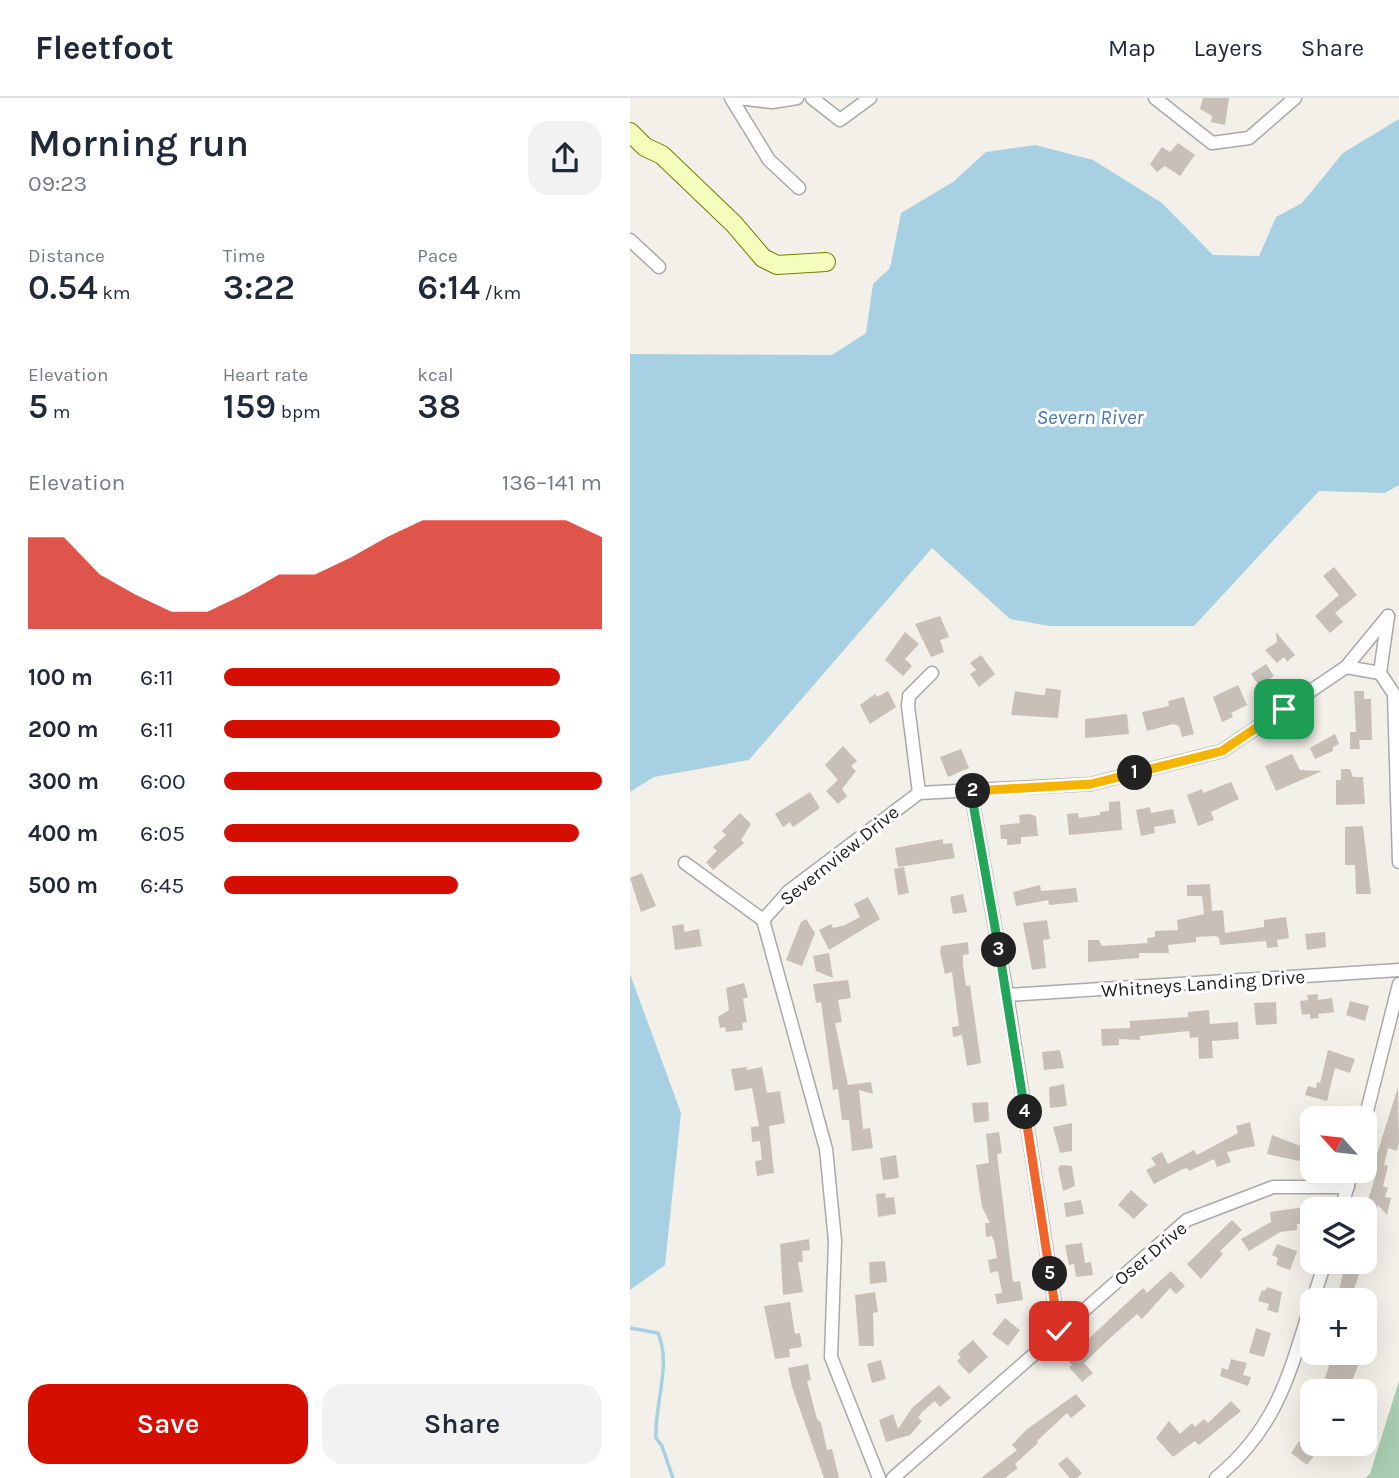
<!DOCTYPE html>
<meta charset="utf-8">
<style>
:root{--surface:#fff;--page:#f2f2f3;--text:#1f2937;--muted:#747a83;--line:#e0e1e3;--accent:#d40e00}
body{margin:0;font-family:Karla,sans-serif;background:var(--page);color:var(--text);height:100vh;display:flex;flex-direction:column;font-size:26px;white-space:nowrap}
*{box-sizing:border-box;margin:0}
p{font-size:23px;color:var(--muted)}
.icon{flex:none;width:38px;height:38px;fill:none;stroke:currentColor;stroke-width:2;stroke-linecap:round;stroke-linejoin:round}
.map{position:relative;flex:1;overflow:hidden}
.sheet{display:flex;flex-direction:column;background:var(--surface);width:630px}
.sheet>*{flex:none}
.needle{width:46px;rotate:297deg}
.fabs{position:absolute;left:670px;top:1008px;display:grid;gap:14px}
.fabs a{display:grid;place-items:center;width:77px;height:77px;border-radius:14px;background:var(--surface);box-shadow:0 7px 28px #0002;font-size:35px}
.pin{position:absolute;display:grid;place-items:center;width:60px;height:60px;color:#fff;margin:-30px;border-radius:14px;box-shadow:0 4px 10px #0006}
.km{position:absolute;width:35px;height:35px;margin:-18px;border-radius:50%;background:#222;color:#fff;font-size:19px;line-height:35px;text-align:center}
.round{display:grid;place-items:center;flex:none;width:74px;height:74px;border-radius:21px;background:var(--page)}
.headline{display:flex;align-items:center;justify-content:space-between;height:119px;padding:0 28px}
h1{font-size:38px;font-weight:600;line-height:52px}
.metrics{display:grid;grid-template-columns:repeat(3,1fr);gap:10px;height:119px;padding:7px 28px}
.metrics div{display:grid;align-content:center}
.metrics b{font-size:35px;font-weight:600}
.metrics small{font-size:19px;font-weight:400}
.metrics p{font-size:19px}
.chart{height:196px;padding:14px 28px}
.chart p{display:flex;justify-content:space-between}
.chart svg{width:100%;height:126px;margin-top:7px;fill:var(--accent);opacity:.7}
.primary-button{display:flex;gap:14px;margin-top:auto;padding:14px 28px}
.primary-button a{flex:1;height:80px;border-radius:21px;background:var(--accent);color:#fff;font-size:28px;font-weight:600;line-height:80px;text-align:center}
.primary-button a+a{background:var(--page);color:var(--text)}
ul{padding:0 28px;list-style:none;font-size:23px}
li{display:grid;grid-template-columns:112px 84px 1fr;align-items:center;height:52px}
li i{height:18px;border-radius:9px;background:var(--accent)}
header{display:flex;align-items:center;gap:42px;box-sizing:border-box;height:98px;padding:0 35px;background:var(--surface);border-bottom:2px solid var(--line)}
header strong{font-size:33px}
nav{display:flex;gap:38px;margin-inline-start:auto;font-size:24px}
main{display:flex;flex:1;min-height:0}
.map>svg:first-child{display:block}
.cemetery{fill:#a8cdb0}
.water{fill:#a7d1e2}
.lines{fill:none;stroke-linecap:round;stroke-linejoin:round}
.stream{stroke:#a7d1e2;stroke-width:3.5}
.building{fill:#c8c0b7}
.street-casing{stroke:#a9a9a9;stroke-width:15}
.secondary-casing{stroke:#6b8200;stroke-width:20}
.street{stroke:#fff;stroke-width:12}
.secondary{stroke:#f5fdbc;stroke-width:18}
.split-1-casing{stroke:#fff;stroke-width:14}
.split-2-casing{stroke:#fff;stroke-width:14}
.split-3-casing{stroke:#fff;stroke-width:14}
.split-4-casing{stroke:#fff;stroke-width:14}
.split-5-casing{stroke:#fff;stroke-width:14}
.split-6-casing{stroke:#fff;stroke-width:14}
.split-1{stroke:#f5b400;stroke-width:9}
.split-2{stroke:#f5b400;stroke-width:9}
.split-3{stroke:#22a559;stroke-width:9}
.split-4{stroke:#22a559;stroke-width:9}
.split-5{stroke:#f0652b;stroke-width:9}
.split-6{stroke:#f0652b;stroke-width:9}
.labels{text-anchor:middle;stroke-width:6;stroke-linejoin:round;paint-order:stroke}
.street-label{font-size:19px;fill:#222;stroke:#fff}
.water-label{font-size:21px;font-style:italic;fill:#4778b8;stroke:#fff}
</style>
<header>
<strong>Fleetfoot</strong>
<nav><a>Map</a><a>Layers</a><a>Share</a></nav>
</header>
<main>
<section class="sheet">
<div class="headline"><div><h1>Morning run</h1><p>09:23</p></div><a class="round"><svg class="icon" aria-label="share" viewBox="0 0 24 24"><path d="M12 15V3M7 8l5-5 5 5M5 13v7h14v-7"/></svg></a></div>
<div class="metrics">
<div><p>Distance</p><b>0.54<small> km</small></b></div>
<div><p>Time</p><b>3:22</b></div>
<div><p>Pace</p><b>6:14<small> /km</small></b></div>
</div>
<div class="metrics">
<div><p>Elevation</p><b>5<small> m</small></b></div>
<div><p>Heart rate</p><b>159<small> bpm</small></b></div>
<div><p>kcal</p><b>38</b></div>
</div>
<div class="chart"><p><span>Elevation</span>136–141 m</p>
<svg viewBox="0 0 160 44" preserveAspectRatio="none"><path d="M0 44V12L10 12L20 25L30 32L40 38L50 38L60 32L70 25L80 25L90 19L100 12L110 6L120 6L130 6L140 6L150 6L160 12V44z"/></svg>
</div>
<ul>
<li><b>100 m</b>6:11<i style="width:89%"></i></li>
<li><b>200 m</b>6:11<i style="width:89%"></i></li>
<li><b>300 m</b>6:00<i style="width:100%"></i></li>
<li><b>400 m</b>6:05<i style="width:94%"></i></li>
<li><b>500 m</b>6:45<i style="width:62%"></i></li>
</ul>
<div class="primary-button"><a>Save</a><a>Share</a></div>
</section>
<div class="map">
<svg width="769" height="1380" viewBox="0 0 769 1380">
<rect width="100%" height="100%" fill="#f2f0e8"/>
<polygon class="cemetery" points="769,1283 769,1380 735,1380 740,1376"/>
<g class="water">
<polygon points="769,21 769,387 755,395 689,393 564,528 419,528 380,521 302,450 119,662 24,679 0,694 0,256 202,257 236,235 243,186 260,170 271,115 323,84 356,54 405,47 463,62 532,105 583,157 629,158 646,119 672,105 713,55"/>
<polygon points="0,876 51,1015 35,1167 0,1192"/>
</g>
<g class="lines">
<path class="stream" d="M 0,1230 L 28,1235 C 42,1267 24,1307 26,1340 L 32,1348 L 43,1380"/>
</g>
<g class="building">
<polygon points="573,0 599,0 595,27 581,24 582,18 570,11"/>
<polygon points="548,45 565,57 550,78 535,68 527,74 520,66 532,49 540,54"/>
<polygon points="704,469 727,497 705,515 713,524 700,535 685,518 709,497 693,478"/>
<polygon points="310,518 319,539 310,542 314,554 301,559 285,526"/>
<polygon points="275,534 289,546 275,561 282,568 273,578 255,562"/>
<polygon points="646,534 665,557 657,564 654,559 647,565 635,552 647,544"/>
<polygon points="351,557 365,576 349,589 340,576 346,572 340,565"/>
<polygon points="636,566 644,578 629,588 621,576"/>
<polygon points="608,587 617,607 601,615 603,619 592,624 583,599"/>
<polygon points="416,590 431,592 428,620 381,617 385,593 410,597 415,597"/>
<polygon points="258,593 266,609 240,626 230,607 245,596 247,599"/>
<polygon points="724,593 734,593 734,601 741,601 742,642 729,642 730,651 720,651 720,634 726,634"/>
<polygon points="554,599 564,636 552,639 549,628 543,626 517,633 512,614 539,608 538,603"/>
<polygon points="497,616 499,636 455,640 455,621"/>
<polygon points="705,636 709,646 703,649 703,653 685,661 680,650"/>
<polygon points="213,648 227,663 221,668 226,673 212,691 217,698 208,706 196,693 208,682 195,667"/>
<polygon points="331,651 339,670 318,679 310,659"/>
<polygon points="662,656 670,672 692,673 646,693 635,668"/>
<polygon points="711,671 720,671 723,679 733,679 735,706 706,707 706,682 711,682"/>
<polygon points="601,684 609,701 581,714 584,722 568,728 557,697 572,691 573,695"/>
<polygon points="180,694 190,710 163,729 160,724 153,729 145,716"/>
<polygon points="490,703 492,732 439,737 437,716 448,715 449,720 470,717 470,714 479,713 479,704"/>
<polygon points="520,709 521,715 543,711 546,725 524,729 525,735 511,738 506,712"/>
<polygon points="110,715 121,726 111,742 114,745 83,772 76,764 87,753 83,749 96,737 92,733"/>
<polygon points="399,716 406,718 408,738 391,739 391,746 377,747 377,741 371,741 370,727 390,725 389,717"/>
<polygon points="733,728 741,796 726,796 725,767 715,767 715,729"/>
<polygon points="313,741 313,746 322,745 325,760 268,769 265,750"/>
<polygon points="274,769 279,795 268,797 264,771"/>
<polygon points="12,775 26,808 11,814 0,780"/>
<polygon points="580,786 582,813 593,812 595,835 634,829 634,822 656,819 659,840 647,842 648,849 637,850 636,843 590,847 589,840 586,838 566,839 566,844 538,847 539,855 509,855 509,860 458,864 458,842 469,842 472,848 518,845 517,840 525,839 525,833 548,832 547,822 574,816 572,798 557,798 557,787"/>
<polygon points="410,787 411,793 446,790 448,804 419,807 418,802 386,808 383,794"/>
<polygon points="333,796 337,814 323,816 320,799"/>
<polygon points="238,799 250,821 199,852 189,832 201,826 203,830 215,827 230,819 224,806"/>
<polygon points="176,821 185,835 172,868 156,862 171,824"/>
<polygon points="417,822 420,841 413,842 416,870 402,872 393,825"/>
<polygon points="54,826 54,834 69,831 72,848 45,852 42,828"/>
<polygon points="695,834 696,849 677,852 675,836"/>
<polygon points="338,844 339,856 333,857 333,867 336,888 340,887 351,965 337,968 332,937 323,939 322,929 329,928 322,874 315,876 310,854 311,848"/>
<polygon points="199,855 203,880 186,873 183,858"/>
<polygon points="218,882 221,900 208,902 212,924 205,925 218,987 241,984 243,996 229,992 233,1031 240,1030 243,1050 222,1053 219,1022 212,1022 208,991 203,992 191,904 186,905 183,886"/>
<polygon points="114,885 118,899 113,901 117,924 112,925 113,932 96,934 95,929 90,930 88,919 99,912 96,890"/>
<polygon points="688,896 688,902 702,900 704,914 688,916 689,920 680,921 680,916 672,917 670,903 678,902 677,897"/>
<polygon points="720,903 739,908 735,923 716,917"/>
<polygon points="646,904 647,926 626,927 624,905"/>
<polygon points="579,912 580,926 608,924 608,929 609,941 582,943 583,960 569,961 568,939 560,940 559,933 510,938 510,942 489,941 489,947 472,948 471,931 500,930 500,923 558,919 558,914"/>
<polygon points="430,952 434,970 414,972 412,954"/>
<polygon points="698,952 725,961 720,975 705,970 697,1003 675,997 678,988 686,990 687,984 690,985"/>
<polygon points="116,969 117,972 132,969 137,995 150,993 155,1025 139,1028 144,1075 127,1078 125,1063 132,1062 130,1043 122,1044 121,1029 129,1028 122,990 105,993 101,971"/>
<polygon points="434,986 437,1008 420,1010 419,989"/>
<polygon points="768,989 769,1044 767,1053 758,1050 754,1067 758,1068 753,1088 758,1090 755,1099 761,1100 757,1117 748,1107 738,1145 735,1145 735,1112 746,1076 738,1074 743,1055 747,1056"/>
<polygon points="358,1004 359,1023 344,1025 342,1005"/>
<polygon points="620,1024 625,1048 597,1054 601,1064 587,1069 584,1061 559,1073 557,1070 551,1072 524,1086 516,1072 526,1067 521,1060 532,1054 538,1066 564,1052 567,1057 608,1035 606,1028"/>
<polygon points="442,1025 442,1053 430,1055 423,1029"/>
<polygon points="369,1034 372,1055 367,1056 381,1169 383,1184 390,1183 393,1202 367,1206 365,1196 372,1195 368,1173 360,1175 358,1162 367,1160 364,1143 362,1138 356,1139 355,1125 360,1125 352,1109 346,1067 359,1065 356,1036"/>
<polygon points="642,1037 673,1049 669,1063 637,1056"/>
<polygon points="266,1057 269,1080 253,1082 250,1060"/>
<polygon points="431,1067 442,1068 445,1088 433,1093 428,1070"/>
<polygon points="501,1092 518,1107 504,1121 488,1107"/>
<polygon points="255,1095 256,1100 264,1099 266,1116 248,1119 246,1096"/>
<polygon points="451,1102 454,1116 436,1119 434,1105"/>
<polygon points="681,1108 682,1125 667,1126 667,1132 650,1134 619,1153 611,1141 641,1124 640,1114"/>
<polygon points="602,1122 612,1132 590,1153 593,1156 571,1181 557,1166"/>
<polygon points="179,1141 180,1152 172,1153 173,1164 168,1164 173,1194 153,1197 150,1146"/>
<polygon points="452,1145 455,1165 461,1164 463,1177 446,1179 444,1166 439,1167 435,1147"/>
<polygon points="647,1146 667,1153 660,1172 646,1167 648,1160 642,1157"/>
<polygon points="255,1163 257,1184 240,1186 239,1164"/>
<polygon points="715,1166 731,1171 720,1202 707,1202"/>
<polygon points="541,1173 555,1188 546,1196 540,1190 512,1221 507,1216 478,1242 454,1265 463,1275 452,1284 439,1269 442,1267 439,1264 457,1249 454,1245 513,1190 517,1195"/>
<polygon points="637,1189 652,1194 648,1215 637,1212 639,1206 628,1203 632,1192 635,1193"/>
<polygon points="245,1194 248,1214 243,1215 244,1248 229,1248 225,1197"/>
<polygon points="160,1204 165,1236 170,1235 172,1249 159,1251 160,1259 145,1261 134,1208"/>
<polygon points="375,1220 390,1232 378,1248 362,1236"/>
<polygon points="626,1230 641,1235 634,1259 619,1255"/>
<polygon points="343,1242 358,1259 339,1276 327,1263 331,1259 328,1256 331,1252"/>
<polygon points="703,1255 733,1255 718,1293 696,1293 699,1282 695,1280"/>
<polygon points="601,1261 617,1265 613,1277 621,1279 618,1288 590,1278 592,1270 598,1272"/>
<polygon points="251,1262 256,1281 242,1285 237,1266"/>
<polygon points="178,1266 181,1282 177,1283 187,1321 191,1325 197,1352 202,1351 209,1380 194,1380 162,1289 158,1270"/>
<polygon points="309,1287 321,1300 310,1309 305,1303 292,1314 288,1320 292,1323 280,1337 256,1344 249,1322 263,1316 268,1331 282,1310"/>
<polygon points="446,1296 456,1308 441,1320 437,1315 407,1343 408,1345 385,1366 388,1370 375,1380 351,1380 387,1352 382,1347 396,1332"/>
<polygon points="601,1303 611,1313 569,1347 565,1343 543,1359 526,1340 539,1323 550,1336 562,1325 565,1329 574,1321 578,1325"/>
<polygon points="682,1330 682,1346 693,1346 677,1367 661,1355 669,1343 675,1347"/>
<polygon points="437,1359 452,1375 447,1380 440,1380 428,1366"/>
</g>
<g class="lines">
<defs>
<g id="street">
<polyline points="101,0 139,62 169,90"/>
<polyline points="107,0 142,4 167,0"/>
<polyline points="182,0 210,22 240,0"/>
<polyline points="525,0 582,45 619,40 665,0"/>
<polyline points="0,142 29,169"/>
<polyline points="758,518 750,575 764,596 769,764"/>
<polyline points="716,569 758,518"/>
<polyline points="341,694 377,897 429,1233"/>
<polyline points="289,695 278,608 279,598 302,575"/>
<polyline points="55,765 133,822"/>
<polyline points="377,897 769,872"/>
<polyline points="735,1021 769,886"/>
<polyline points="711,1111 722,1073"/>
<polyline points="683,1202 695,1164"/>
<polyline points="249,1380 201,1259 205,1143 196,1051 133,822 159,793 289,695 461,686 592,653 716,569 750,575"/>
<polyline points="263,1380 557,1122 643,1089 718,1089"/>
<path d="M 586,1380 C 647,1330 660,1275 682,1203"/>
</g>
<polyline id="secondary" points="0,34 15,49 32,57 104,126 133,160 147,167 196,164"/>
</defs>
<use href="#street" class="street-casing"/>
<use href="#secondary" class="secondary-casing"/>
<use href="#street" class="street"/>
<use href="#secondary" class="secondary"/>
</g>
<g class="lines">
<defs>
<polyline id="split-1" points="505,675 592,653 654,611"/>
<polyline id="split-2" points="343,693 461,686 505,675"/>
<polyline id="split-3" points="343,693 341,694 369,852"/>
<polyline id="split-4" points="369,852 395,1014"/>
<polyline id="split-5" points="395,1014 420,1176"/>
<polyline id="split-6" points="420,1176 429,1233"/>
</defs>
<use href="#split-1" class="split-1-casing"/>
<use href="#split-2" class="split-2-casing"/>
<use href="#split-3" class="split-3-casing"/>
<use href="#split-4" class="split-4-casing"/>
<use href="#split-5" class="split-5-casing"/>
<use href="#split-6" class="split-6-casing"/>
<use href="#split-1" class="split-1"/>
<use href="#split-2" class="split-2"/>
<use href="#split-3" class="split-3"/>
<use href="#split-4" class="split-4"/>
<use href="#split-5" class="split-5"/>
<use href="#split-6" class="split-6"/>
</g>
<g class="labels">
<g class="street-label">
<text transform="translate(209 757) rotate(-39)" y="7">Severnview Drive</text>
<text transform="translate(573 885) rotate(-4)" y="7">Whitneys Landing Drive</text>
<text transform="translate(520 1155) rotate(-40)" y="7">Oser Drive</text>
</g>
<g class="water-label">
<text x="460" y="326">Severn River</text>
</g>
</g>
</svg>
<div class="fabs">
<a><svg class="needle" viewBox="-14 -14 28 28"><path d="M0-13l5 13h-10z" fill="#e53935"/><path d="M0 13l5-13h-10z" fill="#747a83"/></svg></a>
<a><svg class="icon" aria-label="layers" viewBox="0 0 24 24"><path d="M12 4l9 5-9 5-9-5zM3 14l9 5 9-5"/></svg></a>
<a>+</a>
<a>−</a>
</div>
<div class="pin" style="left:654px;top:611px;background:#1e9e55"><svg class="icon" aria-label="arrive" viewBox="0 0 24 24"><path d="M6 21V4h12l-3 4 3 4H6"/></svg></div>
<div class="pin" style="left:429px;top:1233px;background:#d93025"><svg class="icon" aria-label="check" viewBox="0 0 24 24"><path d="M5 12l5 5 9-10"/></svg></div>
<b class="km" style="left:505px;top:675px">1</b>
<b class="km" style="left:343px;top:693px">2</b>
<b class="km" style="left:369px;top:852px">3</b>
<b class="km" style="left:395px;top:1014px">4</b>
<b class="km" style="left:420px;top:1176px">5</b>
</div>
</main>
